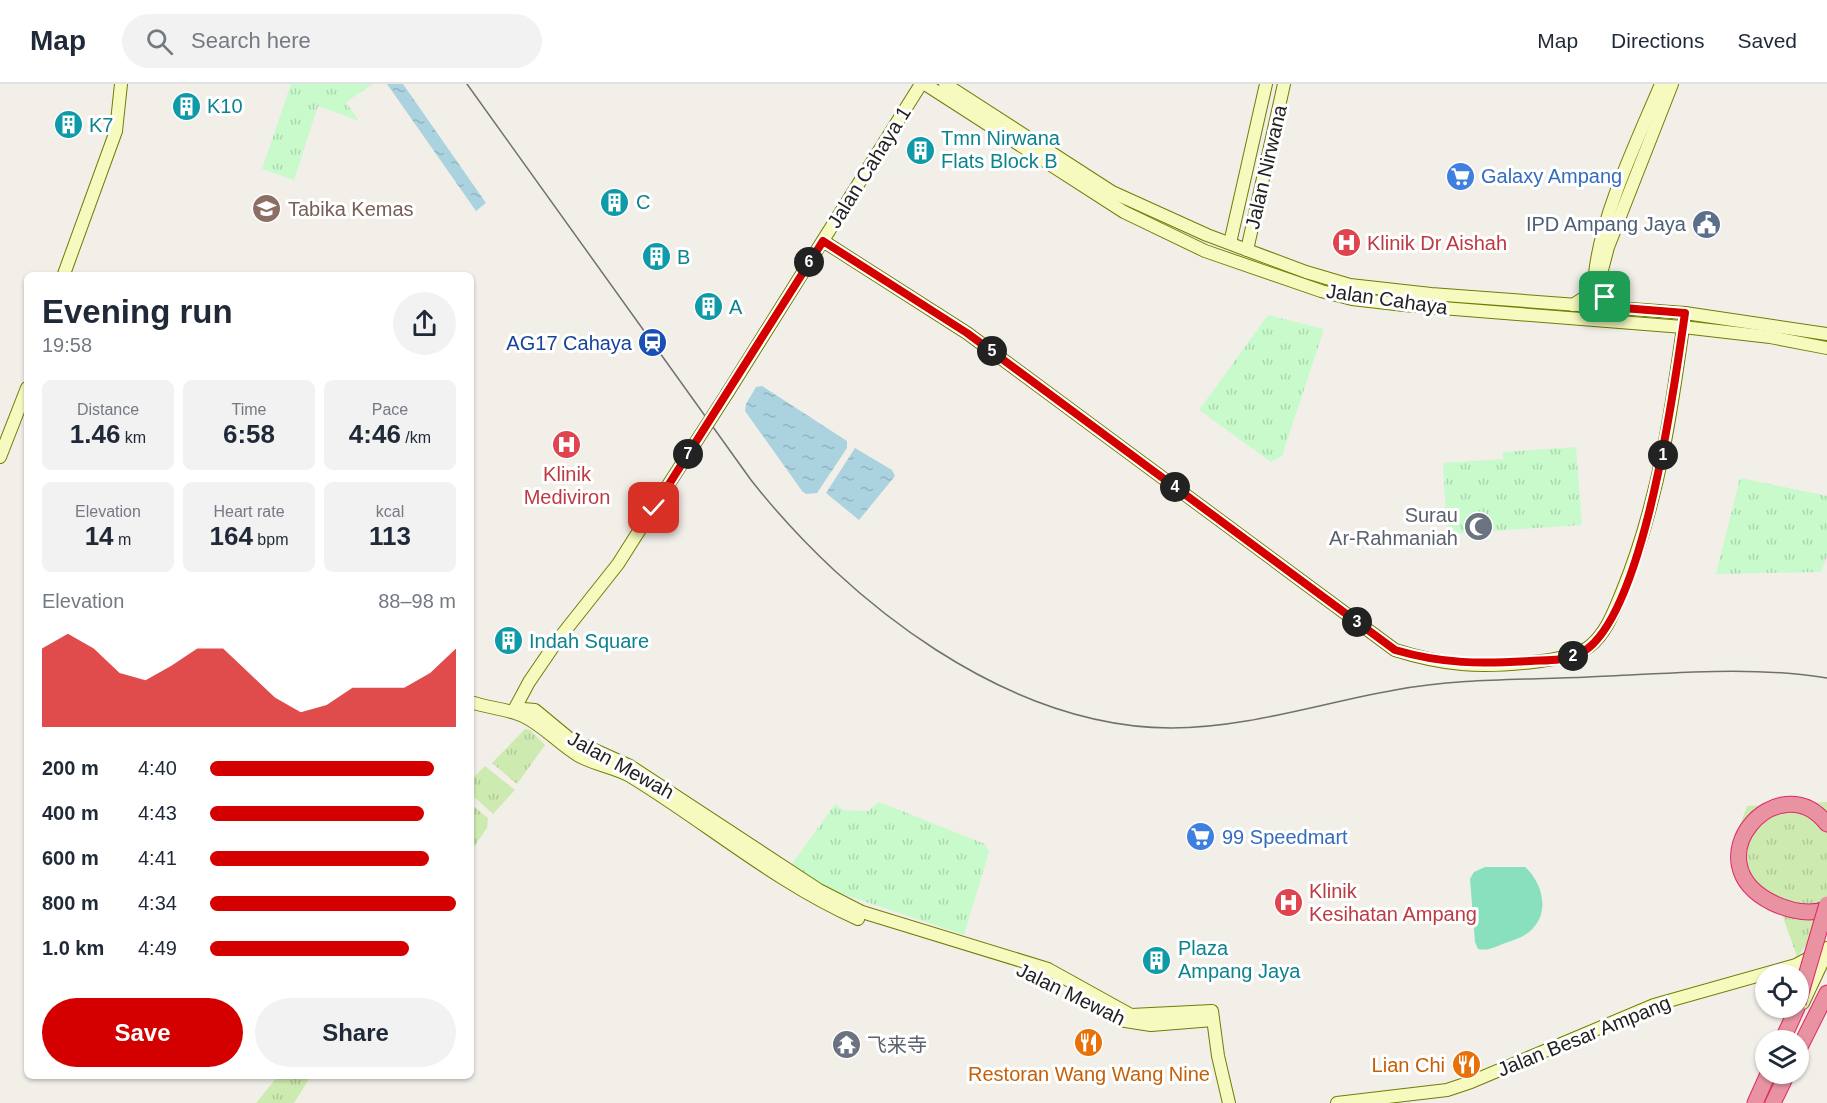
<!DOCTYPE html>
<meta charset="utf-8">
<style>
:root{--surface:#fff;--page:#f2f2f3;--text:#1f2937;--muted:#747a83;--line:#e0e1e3;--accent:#d40000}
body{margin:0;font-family:Arial,"Noto Sans SC",sans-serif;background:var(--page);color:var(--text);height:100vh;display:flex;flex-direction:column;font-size:22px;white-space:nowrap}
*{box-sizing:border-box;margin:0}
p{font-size:20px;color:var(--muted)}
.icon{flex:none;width:33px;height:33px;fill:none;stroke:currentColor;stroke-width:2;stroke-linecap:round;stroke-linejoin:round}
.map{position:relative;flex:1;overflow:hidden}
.side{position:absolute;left:24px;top:188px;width:450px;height:807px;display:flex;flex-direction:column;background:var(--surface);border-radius:9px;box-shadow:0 2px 4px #0004}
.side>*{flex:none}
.buttons{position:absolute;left:1755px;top:880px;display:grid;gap:12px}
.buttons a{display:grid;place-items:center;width:54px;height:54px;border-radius:50%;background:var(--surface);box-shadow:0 2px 4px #0004;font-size:30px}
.pin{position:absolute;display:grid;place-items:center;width:51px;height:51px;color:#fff;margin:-26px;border-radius:12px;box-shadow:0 3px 9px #0006}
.km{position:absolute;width:30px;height:30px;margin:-15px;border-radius:50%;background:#222;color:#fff;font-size:16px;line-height:30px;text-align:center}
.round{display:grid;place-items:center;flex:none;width:63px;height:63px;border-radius:32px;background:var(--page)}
.summary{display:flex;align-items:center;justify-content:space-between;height:102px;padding:0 18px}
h1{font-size:33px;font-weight:700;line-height:45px}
.figures{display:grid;grid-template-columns:repeat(3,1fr);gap:9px;height:102px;padding:6px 18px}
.figures div{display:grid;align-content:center;border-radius:9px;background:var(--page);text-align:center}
.figures b{font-size:26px;font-weight:700}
.figures small{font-size:16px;font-weight:400}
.figures p{font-size:16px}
.chart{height:168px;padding:12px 18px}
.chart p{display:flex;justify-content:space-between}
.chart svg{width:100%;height:108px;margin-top:6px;fill:var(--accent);opacity:.7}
.primary-button{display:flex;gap:12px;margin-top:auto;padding:12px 18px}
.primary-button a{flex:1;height:69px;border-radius:36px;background:var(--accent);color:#fff;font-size:24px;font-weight:700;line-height:69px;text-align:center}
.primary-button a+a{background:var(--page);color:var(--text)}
ul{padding:0 18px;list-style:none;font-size:20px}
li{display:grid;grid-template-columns:96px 72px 1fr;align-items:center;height:45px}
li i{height:15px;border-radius:8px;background:var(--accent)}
header{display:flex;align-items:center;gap:36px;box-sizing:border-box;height:84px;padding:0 30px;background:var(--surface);border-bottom:2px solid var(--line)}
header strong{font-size:28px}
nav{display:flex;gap:33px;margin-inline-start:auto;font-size:21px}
.search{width:420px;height:54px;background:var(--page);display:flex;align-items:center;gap:15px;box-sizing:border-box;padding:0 21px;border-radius:33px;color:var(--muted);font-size:22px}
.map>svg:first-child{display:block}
.grass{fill:url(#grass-tufts)}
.park{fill:url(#park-tufts)}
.pitch{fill:#88e0be}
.water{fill:url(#water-ripples)}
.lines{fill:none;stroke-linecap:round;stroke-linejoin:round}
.secondary-casing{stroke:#707d05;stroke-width:14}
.highway-casing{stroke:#dc2a67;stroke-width:17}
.secondary{stroke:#f7fabf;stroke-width:12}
.highway{stroke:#e892a2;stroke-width:15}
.tram{stroke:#707070;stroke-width:1.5}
.secondary-bridge-casing{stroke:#707d05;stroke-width:14;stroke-linecap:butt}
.highway-bridge-casing{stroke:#dc2a67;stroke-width:17;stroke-linecap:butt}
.secondary-bridge{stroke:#f7fabf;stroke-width:12}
.highway-bridge{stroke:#e892a2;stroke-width:15}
.route-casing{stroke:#fff;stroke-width:12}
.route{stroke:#d40000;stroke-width:8}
.labels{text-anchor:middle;stroke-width:6;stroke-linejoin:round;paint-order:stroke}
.culture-label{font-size:20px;fill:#0d838f;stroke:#fff;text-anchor:start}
.street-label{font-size:20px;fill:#222;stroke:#fff}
.shop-label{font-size:20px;fill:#366cbe;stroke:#fff;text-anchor:start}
.education-label{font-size:20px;fill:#785e54;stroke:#fff;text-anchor:start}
.service-label{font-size:20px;fill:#4e5e75;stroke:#fff;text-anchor:end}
.health-label{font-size:20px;fill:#be3a42;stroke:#fff;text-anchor:start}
.transit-label{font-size:20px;fill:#164399;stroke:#fff;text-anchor:end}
.worship-label{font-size:20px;fill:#5b616d;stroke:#fff;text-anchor:end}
.food-label{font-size:20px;fill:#c56008;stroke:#fff;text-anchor:end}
</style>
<header>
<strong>Map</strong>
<div class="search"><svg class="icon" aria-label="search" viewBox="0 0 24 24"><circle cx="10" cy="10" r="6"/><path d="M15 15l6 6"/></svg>Search here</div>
<nav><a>Map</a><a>Directions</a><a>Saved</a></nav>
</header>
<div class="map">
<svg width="1827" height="1019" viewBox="0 0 1827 1019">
<defs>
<pattern id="grass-tufts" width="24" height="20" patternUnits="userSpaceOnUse" patternTransform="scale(1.5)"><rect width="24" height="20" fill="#cdebb0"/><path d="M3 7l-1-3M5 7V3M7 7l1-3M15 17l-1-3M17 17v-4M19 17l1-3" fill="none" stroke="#b0c997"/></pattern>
<pattern id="park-tufts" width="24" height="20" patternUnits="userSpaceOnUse" patternTransform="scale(1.5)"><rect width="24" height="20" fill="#c8facc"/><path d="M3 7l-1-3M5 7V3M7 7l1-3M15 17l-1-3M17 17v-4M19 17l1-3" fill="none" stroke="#acd6af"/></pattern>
<pattern id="water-ripples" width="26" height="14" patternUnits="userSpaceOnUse" patternTransform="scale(1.5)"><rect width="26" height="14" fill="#aad3df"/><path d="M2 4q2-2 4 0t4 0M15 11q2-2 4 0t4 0" fill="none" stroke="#92b5bf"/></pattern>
</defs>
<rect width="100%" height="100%" fill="#f2efe9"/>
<g class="grass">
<polygon points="525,645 530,646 545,661 517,700 492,679"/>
<polygon points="485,682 515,706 493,730 471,710 471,696"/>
<polygon points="1827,718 1827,837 1797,873 1782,830 1751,810 1736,768 1738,746 1747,722"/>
<polygon points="471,720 488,734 487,744 471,767"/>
<polygon points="278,992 311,992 294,1019 256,1019"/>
</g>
<g class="park">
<polygon points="291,0 373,0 346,18 359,37 318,22 294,96 262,85"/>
<polygon points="1268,231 1324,245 1282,372 1271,378 1199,326"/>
<polygon points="1576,363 1582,441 1447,450 1443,379 1503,375 1503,368"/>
<polygon points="1740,394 1827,412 1827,472 1821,488 1716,490"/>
<polygon points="879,718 985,760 989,768 964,851 828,805 789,784 835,720 843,726 868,727"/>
</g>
<path class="pitch" d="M 1485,783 L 1525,783 C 1541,797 1550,825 1534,843 C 1527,852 1516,855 1505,859 C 1495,863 1489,867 1478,865 L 1475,858 L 1470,795 L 1474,788 Z"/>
<g class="water">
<polygon points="387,0 403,0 486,119 476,127"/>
<polygon points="762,302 847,357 847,364 817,409 806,410 802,407 745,327 746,320 756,303"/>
<polygon points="855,364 892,386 895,392 859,436 826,409"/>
</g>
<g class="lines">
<defs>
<g id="secondary">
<polyline points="925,0 1124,128 1205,167 1321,207 1352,215 1404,221 1683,243 1770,253 1827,264"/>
<polyline points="945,0 1112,108 1207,151 1306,188 1350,201 1431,210 1685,229 1827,250"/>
<path d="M 823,157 L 967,249 L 1395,566 C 1417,573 1439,578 1462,580 C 1490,583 1570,579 1590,562 C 1607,548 1614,527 1622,508 C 1659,418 1672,324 1685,229"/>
<polyline points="1230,159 1266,0"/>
<polyline points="1247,166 1284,0"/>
<polyline points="64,190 116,47 121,0"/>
<path d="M 1595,190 C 1601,131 1638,55 1661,0"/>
<polyline points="1573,221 1588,211 1594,200"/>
<polyline points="1600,229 1602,186 1608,163 1672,0"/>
<polyline points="728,308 921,0"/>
<polyline points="0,373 27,304"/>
<path d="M 471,618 C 488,624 508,625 523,632 C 544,642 559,660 579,672 C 595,681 614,683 630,692 C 706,738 776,799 858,835"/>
<polyline points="513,628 523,625 535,626 570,655 630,682 819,806 862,828 1048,885 1131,931 1212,927 1218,972 1229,1019"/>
<polyline points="513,628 529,598 557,557 618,480 665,406"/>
<polyline points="1803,919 1827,868"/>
<polyline points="1119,936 1151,941 1213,936"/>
<polyline points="1337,1019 1447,1006 1471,998 1654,921 1796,881 1827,864"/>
</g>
<g id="highway">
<path d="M 1827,740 C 1779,678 1689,778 1773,819 C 1790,827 1809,831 1827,825"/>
<polyline points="1782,957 1797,924"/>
<polyline points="1798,967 1827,909"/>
<polyline points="1755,1019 1768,990"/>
<polyline points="1773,1019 1787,990"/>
</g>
</defs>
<use href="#secondary" class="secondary-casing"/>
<use href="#highway" class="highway-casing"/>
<use href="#secondary" class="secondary"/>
<use href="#highway" class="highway"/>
<path class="tram" d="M 467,0 L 751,396 C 848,519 1007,643 1171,644 C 1247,644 1321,619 1395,606 C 1458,594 1524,596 1588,593 C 1667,590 1748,581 1827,594"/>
<defs>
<polyline id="secondary-bridge" points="665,406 728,308"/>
<polyline id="highway-bridge" points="1798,919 1827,820"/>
</defs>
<use href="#secondary-bridge" class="secondary-bridge-casing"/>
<use href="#highway-bridge" class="highway-bridge-casing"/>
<use href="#secondary-bridge" class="secondary-bridge"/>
<use href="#highway-bridge" class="highway-bridge"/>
</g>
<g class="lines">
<defs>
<path id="route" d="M 654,424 L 823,157 L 967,249 L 1395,566 C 1443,580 1480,580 1530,577 C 1546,576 1564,577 1579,570 C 1644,540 1675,297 1685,229 L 1623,224 L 1605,213"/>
</defs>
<use href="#route" class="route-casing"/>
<use href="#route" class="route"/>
</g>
<defs>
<symbol id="building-disc" viewBox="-11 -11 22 22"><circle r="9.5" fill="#0f9aa8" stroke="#fff"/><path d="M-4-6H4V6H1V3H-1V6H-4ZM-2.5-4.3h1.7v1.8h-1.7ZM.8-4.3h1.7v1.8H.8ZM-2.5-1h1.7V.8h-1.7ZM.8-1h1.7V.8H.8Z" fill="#fff"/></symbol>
<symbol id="supermarket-disc" viewBox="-11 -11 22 22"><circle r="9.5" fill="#3f7fe0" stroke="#fff"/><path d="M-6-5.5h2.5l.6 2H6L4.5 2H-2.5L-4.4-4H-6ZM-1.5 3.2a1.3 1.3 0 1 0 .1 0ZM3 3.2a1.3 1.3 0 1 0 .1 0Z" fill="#fff"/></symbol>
<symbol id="school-disc" viewBox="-11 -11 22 22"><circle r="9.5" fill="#8d6e63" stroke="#fff"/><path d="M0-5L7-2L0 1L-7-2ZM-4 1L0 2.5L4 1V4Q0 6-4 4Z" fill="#fff"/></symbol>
<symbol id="civic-disc" viewBox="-11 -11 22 22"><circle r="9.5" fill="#5c6f8a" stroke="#fff"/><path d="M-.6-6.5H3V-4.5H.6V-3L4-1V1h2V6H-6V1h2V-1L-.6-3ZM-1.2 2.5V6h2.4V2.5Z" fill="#fff"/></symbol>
<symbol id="hospital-disc" viewBox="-11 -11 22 22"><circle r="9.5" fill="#e0444e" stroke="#fff"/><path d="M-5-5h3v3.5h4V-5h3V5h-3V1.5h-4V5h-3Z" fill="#fff"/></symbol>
<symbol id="station-disc" viewBox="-11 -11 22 22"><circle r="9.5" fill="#1a4fb4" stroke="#fff"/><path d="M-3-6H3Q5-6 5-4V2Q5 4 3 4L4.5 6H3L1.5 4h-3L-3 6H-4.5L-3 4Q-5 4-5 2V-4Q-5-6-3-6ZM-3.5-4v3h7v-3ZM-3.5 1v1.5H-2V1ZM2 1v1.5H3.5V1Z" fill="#fff"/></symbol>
<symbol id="mosque-disc" viewBox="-11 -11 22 22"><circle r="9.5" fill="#6b7280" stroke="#fff"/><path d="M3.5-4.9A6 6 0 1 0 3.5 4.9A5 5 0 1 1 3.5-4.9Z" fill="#fff"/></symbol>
<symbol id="restaurant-disc" viewBox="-11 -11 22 22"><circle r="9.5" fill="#e8710a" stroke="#fff"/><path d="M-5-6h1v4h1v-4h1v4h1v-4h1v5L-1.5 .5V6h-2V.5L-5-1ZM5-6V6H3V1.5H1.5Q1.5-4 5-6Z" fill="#fff"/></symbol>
<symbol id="temple-disc" viewBox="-11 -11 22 22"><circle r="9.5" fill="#6b7280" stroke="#fff"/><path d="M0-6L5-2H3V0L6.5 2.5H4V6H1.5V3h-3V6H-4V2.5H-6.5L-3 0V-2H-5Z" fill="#fff"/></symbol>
</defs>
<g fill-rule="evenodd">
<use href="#building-disc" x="170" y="6" width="33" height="33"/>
<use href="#building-disc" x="52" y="24" width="33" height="33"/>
<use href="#building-disc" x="904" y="50" width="33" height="33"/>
<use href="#supermarket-disc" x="1444" y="76" width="33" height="33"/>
<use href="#building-disc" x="598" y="102" width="33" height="33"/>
<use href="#school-disc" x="250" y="108" width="33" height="33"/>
<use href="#civic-disc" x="1690" y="124" width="33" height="33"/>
<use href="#hospital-disc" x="1330" y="142" width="33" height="33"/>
<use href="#building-disc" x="640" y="156" width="33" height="33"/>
<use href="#building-disc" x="692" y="206" width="33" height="33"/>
<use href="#station-disc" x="636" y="242" width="33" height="33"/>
<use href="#hospital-disc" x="550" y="344" width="33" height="33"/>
<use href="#mosque-disc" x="1462" y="426" width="33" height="33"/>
<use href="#building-disc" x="492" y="540" width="33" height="33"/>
<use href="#supermarket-disc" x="1184" y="736" width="33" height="33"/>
<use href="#hospital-disc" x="1272" y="802" width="33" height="33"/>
<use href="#building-disc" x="1140" y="860" width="33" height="33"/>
<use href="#restaurant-disc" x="1072" y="942" width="33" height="33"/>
<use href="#temple-disc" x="830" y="944" width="33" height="33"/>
<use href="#restaurant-disc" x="1450" y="964" width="33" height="33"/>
</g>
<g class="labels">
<g class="culture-label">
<text x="207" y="29">K10</text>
<text x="89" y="48">K7</text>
<text x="941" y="61">Tmn Nirwana<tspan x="941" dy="23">Flats Block B</tspan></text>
<text x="636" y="125">C</text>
<text x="677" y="180">B</text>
<text x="729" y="230">A</text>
<text x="529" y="564">Indah Square</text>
<text x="1178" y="871">Plaza<tspan x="1178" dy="23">Ampang Jaya</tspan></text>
</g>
<g class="street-label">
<text transform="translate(869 83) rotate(-58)" y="7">Jalan Cahaya 1</text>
<text transform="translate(1266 83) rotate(-77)" y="7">Jalan Nirwana</text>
<text transform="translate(1387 215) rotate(8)" y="7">Jalan Cahaya</text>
<text transform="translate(621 681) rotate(29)" y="7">Jalan Mewah</text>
<text transform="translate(1071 910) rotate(26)" y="7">Jalan Mewah</text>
<text transform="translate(1584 952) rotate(-22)" y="7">Jalan Besar Ampang</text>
</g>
<g class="shop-label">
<text x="1481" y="99">Galaxy Ampang</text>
<text x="1222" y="760">99 Speedmart</text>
</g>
<g class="education-label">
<text x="288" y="132">Tabika Kemas</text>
</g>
<g class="service-label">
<text x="1686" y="147">IPD Ampang Jaya</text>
</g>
<g class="health-label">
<text x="1367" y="166">Klinik Dr Aishah</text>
<text x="567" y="397" text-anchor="middle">Klinik<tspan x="567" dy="23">Mediviron</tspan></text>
<text x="1309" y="814">Klinik<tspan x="1309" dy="23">Kesihatan Ampang</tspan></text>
</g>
<g class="transit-label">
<text x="632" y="266">AG17 Cahaya</text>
</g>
<g class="worship-label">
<text x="1458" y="438">Surau<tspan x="1458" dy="23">Ar-Rahmaniah</tspan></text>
<text x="867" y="968" text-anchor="start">飞来寺</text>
</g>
<g class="food-label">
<text x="1445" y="988">Lian Chi</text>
<text x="1089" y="997" text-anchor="middle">Restoran Wang Wang Nine</text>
</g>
</g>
</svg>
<div class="buttons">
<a><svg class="icon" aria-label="locate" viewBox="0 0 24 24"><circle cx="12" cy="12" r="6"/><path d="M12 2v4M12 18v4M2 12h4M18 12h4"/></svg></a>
<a><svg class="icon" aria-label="layers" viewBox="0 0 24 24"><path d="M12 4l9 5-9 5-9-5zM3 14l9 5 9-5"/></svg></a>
</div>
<div class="pin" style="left:1605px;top:213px;background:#1e9e55"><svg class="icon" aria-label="arrive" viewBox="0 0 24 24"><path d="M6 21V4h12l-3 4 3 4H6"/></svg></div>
<div class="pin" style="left:654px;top:424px;background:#d93025"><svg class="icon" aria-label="check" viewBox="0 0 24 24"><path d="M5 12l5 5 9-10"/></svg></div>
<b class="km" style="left:1663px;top:371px">1</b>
<b class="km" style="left:1573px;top:572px">2</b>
<b class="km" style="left:1357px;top:538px">3</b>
<b class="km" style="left:1175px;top:403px">4</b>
<b class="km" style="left:992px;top:267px">5</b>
<b class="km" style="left:809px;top:178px">6</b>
<b class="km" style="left:688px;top:370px">7</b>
<section class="side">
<div class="summary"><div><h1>Evening run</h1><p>19:58</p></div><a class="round"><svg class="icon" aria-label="share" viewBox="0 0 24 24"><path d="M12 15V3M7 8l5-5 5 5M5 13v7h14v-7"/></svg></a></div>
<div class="figures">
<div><p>Distance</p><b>1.46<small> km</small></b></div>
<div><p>Time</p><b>6:58</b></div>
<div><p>Pace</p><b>4:46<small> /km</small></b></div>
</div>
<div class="figures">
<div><p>Elevation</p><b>14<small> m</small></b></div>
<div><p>Heart rate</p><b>164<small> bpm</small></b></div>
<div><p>kcal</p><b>113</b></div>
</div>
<div class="chart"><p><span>Elevation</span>88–98 m</p>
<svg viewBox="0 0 160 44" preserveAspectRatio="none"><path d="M0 44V12L10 6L20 12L30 22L40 25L50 19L60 12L70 12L80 22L90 32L100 38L110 35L120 28L130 28L140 28L150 22L160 12V44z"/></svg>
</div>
<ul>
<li><b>200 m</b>4:40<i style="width:91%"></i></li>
<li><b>400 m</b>4:43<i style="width:87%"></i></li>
<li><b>600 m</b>4:41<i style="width:89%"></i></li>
<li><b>800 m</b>4:34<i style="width:100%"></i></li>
<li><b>1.0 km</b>4:49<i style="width:81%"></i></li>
</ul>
<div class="primary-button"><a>Save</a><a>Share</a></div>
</section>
</div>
